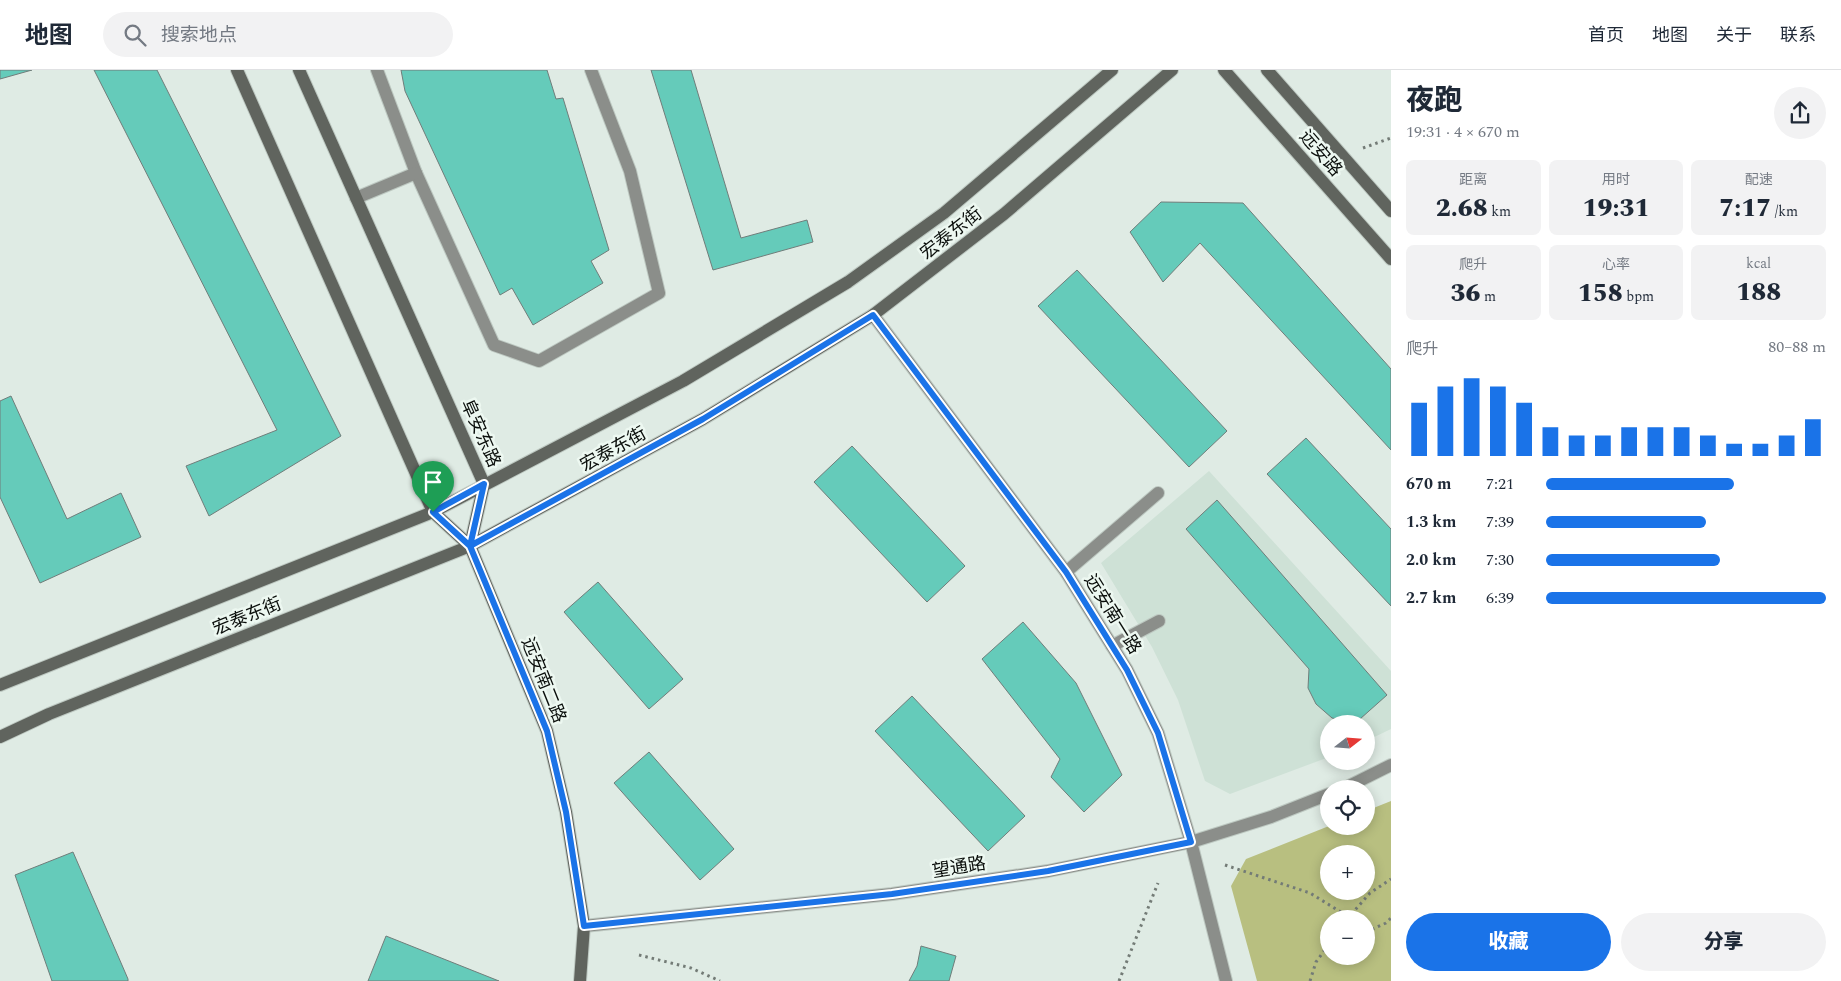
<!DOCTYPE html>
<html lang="zh">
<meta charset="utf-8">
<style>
:root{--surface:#fff;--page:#f2f2f3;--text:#1f2937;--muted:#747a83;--line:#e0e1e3;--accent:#1a73e8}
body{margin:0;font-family:Spectral,"Noto Sans SC",serif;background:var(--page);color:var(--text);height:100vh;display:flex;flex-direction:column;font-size:19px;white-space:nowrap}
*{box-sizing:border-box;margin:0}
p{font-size:16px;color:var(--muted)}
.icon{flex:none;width:28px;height:28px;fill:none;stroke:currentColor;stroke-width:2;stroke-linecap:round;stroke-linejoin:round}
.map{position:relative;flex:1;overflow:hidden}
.drawer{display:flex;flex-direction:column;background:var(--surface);width:450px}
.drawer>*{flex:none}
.needle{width:32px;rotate:73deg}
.fabs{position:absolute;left:1320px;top:645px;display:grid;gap:10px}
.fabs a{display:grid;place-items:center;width:55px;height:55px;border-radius:50%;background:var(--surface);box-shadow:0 2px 12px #0003;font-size:25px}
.pin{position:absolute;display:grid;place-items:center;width:42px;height:42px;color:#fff;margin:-51px -21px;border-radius:50% 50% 50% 0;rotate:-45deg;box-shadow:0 0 5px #0007}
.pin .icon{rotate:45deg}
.round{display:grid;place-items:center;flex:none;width:52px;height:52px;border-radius:26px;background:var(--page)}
.headline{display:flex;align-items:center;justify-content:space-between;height:85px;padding:0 15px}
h1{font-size:28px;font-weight:800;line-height:38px}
.stats{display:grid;grid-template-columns:repeat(3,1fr);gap:8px;height:85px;padding:5px 15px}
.stats div{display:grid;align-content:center;border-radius:8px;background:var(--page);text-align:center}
.stats b{font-size:25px;font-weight:800}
.stats small{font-size:14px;font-weight:400}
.stats p{font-size:14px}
.chart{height:140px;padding:10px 15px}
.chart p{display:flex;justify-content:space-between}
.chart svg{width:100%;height:90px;margin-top:5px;stroke:var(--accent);stroke-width:6}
.cta{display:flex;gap:10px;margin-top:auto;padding:10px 15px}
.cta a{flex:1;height:58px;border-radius:30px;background:var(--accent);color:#fff;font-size:20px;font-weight:800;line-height:58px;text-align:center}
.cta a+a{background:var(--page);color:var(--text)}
ul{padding:0 15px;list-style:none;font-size:16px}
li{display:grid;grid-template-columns:80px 60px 1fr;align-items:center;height:38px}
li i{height:12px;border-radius:6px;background:var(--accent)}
header{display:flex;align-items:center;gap:30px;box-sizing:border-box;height:70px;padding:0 25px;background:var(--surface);border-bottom:1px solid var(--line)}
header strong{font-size:24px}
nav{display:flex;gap:28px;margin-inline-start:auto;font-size:18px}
.search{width:350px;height:45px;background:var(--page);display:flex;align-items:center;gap:12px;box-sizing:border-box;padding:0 18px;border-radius:28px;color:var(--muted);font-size:19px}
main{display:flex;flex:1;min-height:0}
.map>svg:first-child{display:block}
.built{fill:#cee1d6}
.green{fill:#b8bf80;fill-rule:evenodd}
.building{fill:#65cbba;stroke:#707d7a}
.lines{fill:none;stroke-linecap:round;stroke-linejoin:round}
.lane-casing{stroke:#bdc8c1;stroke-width:14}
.street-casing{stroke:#bdc8c1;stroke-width:14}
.secondary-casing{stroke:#bdc8c1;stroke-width:14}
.path{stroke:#737b76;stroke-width:3;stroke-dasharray:2.5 4;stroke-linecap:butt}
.lane{stroke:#8b8e8a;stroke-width:12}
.street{stroke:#8b8e8a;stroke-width:12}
.secondary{stroke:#60645e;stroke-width:12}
.route-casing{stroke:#fff;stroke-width:10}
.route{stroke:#1a73e8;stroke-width:6}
.labels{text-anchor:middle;stroke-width:5;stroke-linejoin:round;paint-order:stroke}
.street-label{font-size:18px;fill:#0a0e0b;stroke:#edf8f1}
</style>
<header>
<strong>地图</strong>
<div class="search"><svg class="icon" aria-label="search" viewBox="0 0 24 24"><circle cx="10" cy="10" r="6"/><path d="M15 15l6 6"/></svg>搜索地点</div>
<nav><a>首页</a><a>地图</a><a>关于</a><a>联系</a></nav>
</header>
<main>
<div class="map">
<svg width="1391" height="911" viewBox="0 0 1391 911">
<rect width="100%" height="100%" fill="#dfebe4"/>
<polygon class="built" points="1209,401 1391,601 1391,659 1366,671 1366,654 1329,654 1329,687 1230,724 1205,711 1178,630 1152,577 1101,493"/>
<path class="green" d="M 1391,731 L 1391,911 L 1257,911 L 1231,816 L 1246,789 L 1329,756 L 1366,756 L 1366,741 ZM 1329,784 L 1366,784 L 1366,821 L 1329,821 ZM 1329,849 L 1366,849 L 1366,886 L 1329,886 Z"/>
<g class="building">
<polygon points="0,0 32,0 0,9"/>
<polygon points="94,0 157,0 341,366 209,446 186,396 277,360"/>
<polygon points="401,0 547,0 556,29 563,28 609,180 591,191 603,213 533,255 512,218 500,225 405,21"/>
<polygon points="651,0 691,0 741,168 807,150 813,172 713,200"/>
<polygon points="1161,132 1243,133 1391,299 1391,380 1200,173 1163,212 1130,162"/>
<polygon points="1077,200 1227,361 1189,397 1038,236"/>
<polygon points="11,326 67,449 121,423 141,467 40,513 0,427 0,331"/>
<polygon points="1306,368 1391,459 1391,536 1267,404"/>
<polygon points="852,376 965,496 927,532 814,412"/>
<polygon points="1217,430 1387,625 1360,649 1346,651 1332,648 1316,634 1308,618 1309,599 1186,459"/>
<polygon points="598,512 683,609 649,639 564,542"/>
<polygon points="1023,552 1076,613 1122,705 1084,742 1051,707 1060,689 982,589"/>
<polygon points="912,626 1025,746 988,781 875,661"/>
<polygon points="649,682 734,779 700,810 614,713"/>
<polygon points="73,782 128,909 128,911 52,911 15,805"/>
<polygon points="386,866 499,911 368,911"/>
<polygon points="921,876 956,886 949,911 909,911 917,896"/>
</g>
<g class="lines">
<defs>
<g id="lane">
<polyline points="377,0 416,103 494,275 539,291 659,223 630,101 591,0"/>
<polyline points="356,128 416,103"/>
<polyline points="1066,502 1158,423"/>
<polyline points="1112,576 1159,551"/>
</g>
<g id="street">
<polyline points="873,245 1066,502 1127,600 1158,663 1191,772 1226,911"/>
<polyline points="1343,719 1391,695"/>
<polyline points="584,856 892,824 1048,801 1191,772 1271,747 1329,724"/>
</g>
<g id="secondary">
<polyline points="237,0 433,442 470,476 547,661 566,742 584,856 580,911"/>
<polyline points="299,0 484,414 470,476"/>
<polyline points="1224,0 1391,189"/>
<polyline points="1267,0 1391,141"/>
<polyline points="0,615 433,442 683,311 848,212 944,143 1112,0"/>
<polyline points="0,667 49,644 470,476 703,349 873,245 1004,144 1172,0"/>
</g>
</defs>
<use href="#lane" class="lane-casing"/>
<use href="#street" class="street-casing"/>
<use href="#secondary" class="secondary-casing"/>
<g class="path">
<polyline points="1363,78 1391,68"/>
<polyline points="1225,795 1310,823 1352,849"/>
<polyline points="1347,849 1370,823 1391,809"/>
<polyline points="1366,862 1386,853 1391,848"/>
<polyline points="639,885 691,898 720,911"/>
<polyline points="1119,911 1158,813"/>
<polyline points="1310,911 1316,892 1329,874"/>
</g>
<use href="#lane" class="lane"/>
<use href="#street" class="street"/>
<use href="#secondary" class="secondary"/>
</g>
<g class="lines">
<defs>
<polyline id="route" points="433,442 470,476 547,661 566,742 584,856 892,824 1048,801 1191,772 1158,663 1127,600 1066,502 873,245 703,349 470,476 484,414 433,442"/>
</defs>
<use href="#route" class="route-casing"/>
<use href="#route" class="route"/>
</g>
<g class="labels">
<g class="street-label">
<text transform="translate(1321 83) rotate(49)" y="6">远安路</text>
<text transform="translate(951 163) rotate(-38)" y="6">宏泰东街</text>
<text transform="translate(481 363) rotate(66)" y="6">阜安东路</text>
<text transform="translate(613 379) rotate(-29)" y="6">宏泰东街</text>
<text transform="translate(1113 544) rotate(58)" y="6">远安南一路</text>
<text transform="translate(247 546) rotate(-22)" y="6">宏泰东街</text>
<text transform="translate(544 610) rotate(68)" y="6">远安南二路</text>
<text transform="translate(959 797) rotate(-9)" y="6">望通路</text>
</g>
</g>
</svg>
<div class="fabs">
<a><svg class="needle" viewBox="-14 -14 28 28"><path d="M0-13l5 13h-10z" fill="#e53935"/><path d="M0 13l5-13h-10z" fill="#747a83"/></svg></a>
<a><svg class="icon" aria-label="locate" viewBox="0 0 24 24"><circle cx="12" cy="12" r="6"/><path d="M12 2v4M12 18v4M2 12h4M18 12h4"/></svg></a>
<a>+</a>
<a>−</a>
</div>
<div class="pin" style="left:433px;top:442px;background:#1e9e55"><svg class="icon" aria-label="arrive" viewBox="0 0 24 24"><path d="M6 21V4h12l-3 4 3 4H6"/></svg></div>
</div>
<section class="drawer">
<div class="headline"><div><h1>夜跑</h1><p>19:31 · 4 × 670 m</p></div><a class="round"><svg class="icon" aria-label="share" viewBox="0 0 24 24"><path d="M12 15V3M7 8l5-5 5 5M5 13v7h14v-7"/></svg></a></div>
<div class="stats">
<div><p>距离</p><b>2.68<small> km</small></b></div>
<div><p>用时</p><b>19:31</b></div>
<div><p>配速</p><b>7:17<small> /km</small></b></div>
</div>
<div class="stats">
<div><p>爬升</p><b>36<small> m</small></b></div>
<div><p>心率</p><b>158<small> bpm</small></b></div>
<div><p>kcal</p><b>188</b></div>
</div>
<div class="chart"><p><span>爬升</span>80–88 m</p>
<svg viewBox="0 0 160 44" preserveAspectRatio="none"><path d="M5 44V18M15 44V10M25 44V6M35 44V10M45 44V18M55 44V30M65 44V34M75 44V34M85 44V30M95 44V30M105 44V30M115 44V34M125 44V38M135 44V38M145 44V34M155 44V26"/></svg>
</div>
<ul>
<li><b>670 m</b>7:21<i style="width:67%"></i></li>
<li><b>1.3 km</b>7:39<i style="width:57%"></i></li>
<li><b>2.0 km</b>7:30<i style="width:62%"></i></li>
<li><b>2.7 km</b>6:39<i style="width:100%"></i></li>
</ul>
<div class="cta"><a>收藏</a><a>分享</a></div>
</section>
</main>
